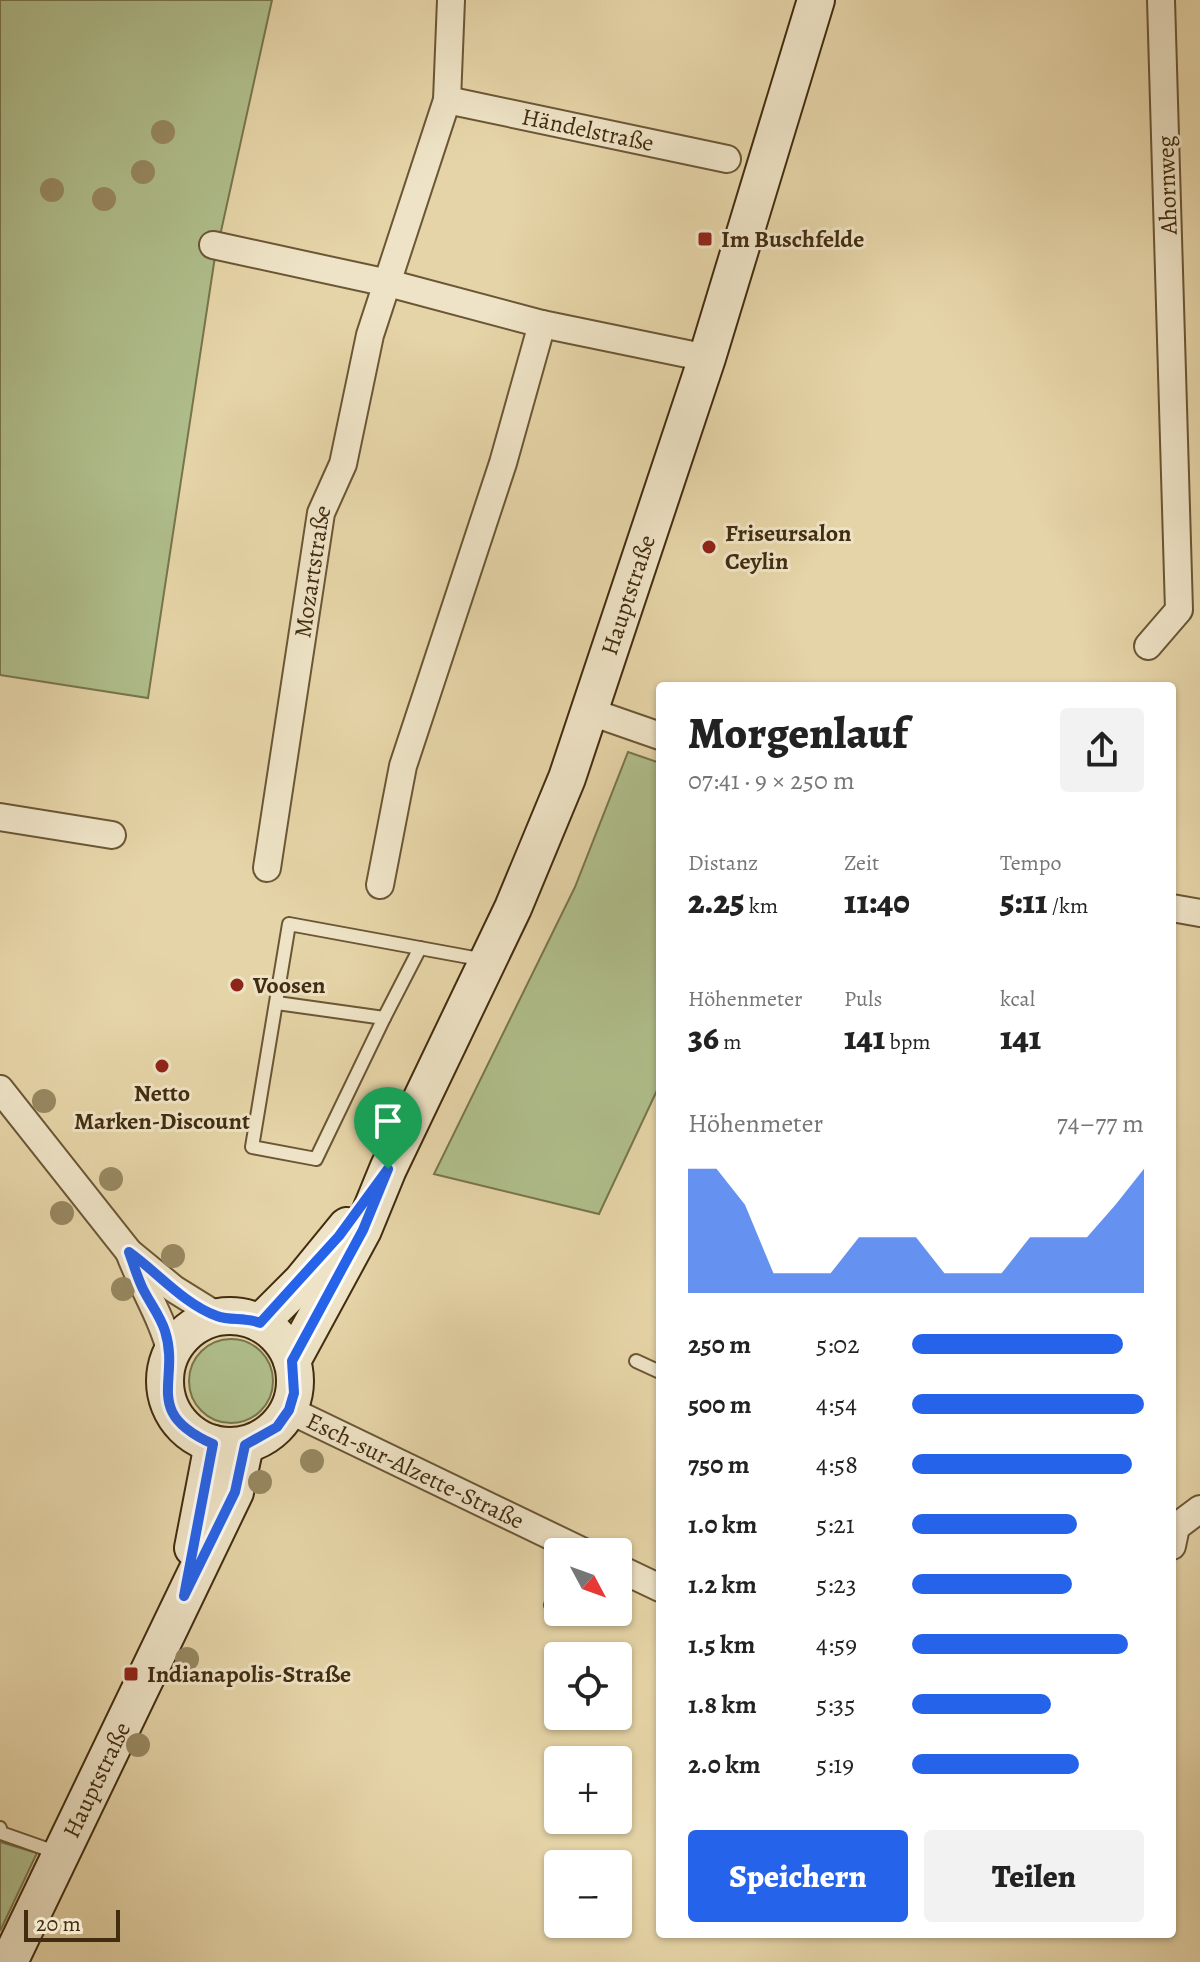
<!DOCTYPE html>
<html lang="de">
<meta charset="utf-8">
<style>
:root{--surface:#fff;--page:#f2f2f2;--text:#222;--muted:#767676;--accent:#2563eb}
body{margin:0;font-family:Alegreya,serif;background:var(--page);color:var(--text);height:100vh;display:flex;flex-direction:column;font-size:30px;white-space:nowrap}
*{box-sizing:border-box;margin:0}
p{font-size:26px;color:var(--muted)}
.icon{flex:none;width:44px;height:44px;fill:none;stroke:currentColor;stroke-width:2;stroke-linecap:round;stroke-linejoin:round}
.map{position:relative;flex:1;overflow:hidden}
.side{position:absolute;left:656px;top:682px;width:520px;height:1256px;display:flex;flex-direction:column;background:var(--surface);border-radius:8px;box-shadow:0 2px 6px #0004}
.side>*{flex:none}
.needle{width:52px;rotate:131deg}
.controls{position:absolute;left:544px;top:1538px;display:grid;gap:16px}
.controls a{display:grid;place-items:center;width:88px;height:88px;border-radius:8px;background:var(--surface);box-shadow:0 2px 6px #0004;font-size:40px}
.scale{position:absolute;left:24px;bottom:20px;width:96px;box-sizing:border-box;padding-left:8px;border:4px solid #422c0f;border-top:0;font-size:22px;line-height:28px;white-space:nowrap;color:#422c0f;-webkit-text-stroke:6px #eee3c6;paint-order:stroke}
.pin{position:absolute;display:grid;place-items:center;width:68px;height:68px;color:#fff;margin:-82px -34px;border-radius:50% 50% 50% 0;rotate:-45deg;box-shadow:0 0 8px #0007}
.pin .icon{rotate:45deg}
.round{display:grid;place-items:center;flex:none;width:84px;height:84px;border-radius:8px;background:var(--page)}
.overview{display:flex;align-items:center;justify-content:space-between;height:136px;padding:0 32px}
h1{font-size:44px;font-weight:800;line-height:60px}
.figures{display:grid;grid-template-columns:repeat(3,1fr);gap:12px;height:136px;padding:8px 32px}
.figures div{display:grid;align-content:center}
.figures b{font-size:34px;font-weight:800}
.figures small{font-size:22px;font-weight:400}
.figures p{font-size:22px}
.chart{height:224px;padding:16px 32px}
.chart p{display:flex;justify-content:space-between}
.chart svg{width:100%;height:144px;margin-top:8px;fill:var(--accent);opacity:.7}
.action{display:flex;gap:16px;margin-top:auto;padding:16px 32px}
.action a{flex:1;height:92px;border-radius:8px;background:var(--accent);color:#fff;font-size:32px;font-weight:800;line-height:92px;text-align:center}
.action a+a{background:var(--page);color:var(--text)}
ul{padding:0 32px;list-style:none;font-size:26px}
li{display:grid;grid-template-columns:128px 96px 1fr;align-items:center;height:60px}
li i{height:20px;border-radius:10px;background:var(--accent)}
.map>svg:first-child{display:block}
.green{fill:#afbe8b;stroke:#78754d;stroke-width:2}
.lines{fill:none;stroke-linecap:round;stroke-linejoin:round}
.lane-casing{stroke:#6b5635;stroke-width:16}
.street-casing{stroke:#6b5635;stroke-width:30}
.secondary-casing{stroke:#422c0f;stroke-width:40}
.lane{stroke:#eee3c6;stroke-width:12}
.street{stroke:#eee3c6;stroke-width:26}
.secondary{stroke:#eee3c6;stroke-width:36}
.tree{fill:#978861}
.route-casing{stroke:#fff;stroke-width:16}
.route{stroke:#2563eb;stroke-width:10}
.poi-dot{fill:#8f2418;stroke:#eee3c6;stroke-width:3}
.labels{text-anchor:middle;stroke-width:6;stroke-linejoin:round;paint-order:stroke}
.street-label{font-size:24px;fill:#422c0f;stroke:#eee3c6}
.poi-label{font-size:24px;font-weight:bold;fill:#422c0f;stroke:#eee3c6;text-anchor:start}
</style>
<div class="map">
<svg width="1200" height="1962" viewBox="0 0 1200 1962">
<rect width="100%" height="100%" fill="#e5d4a7"/>
<filter id="stains"><feTurbulence type="fractalNoise" baseFrequency=".0025" numOctaves="4"/><feColorMatrix values="0 0 0 0 .2 0 0 0 0 .09 0 0 0 0 .02 0 0 0 .5 -.17"/></filter>
<radialGradient id="worn" r=".72"><stop offset=".6" stop-color="#630" stop-opacity="0"/><stop offset="1" stop-color="#630" stop-opacity=".3"/></radialGradient>
<g class="green">
<polygon points="0,0 272,0 214,263 148,698 0,675"/>
<polygon points="628,752 660,763 660,1084 599,1214 434,1174 575,887"/>
<circle cx="231" cy="1381" r="42"/>
<polygon points="0,1842 37,1853 0,1931"/>
</g>
<g class="lines">
<defs>
<g id="lane">
<polyline points="277,1003 384,1018 316,1159 252,1147 289,924 485,960"/>
<polyline points="384,1018 420,948"/>
<polyline points="636,1361 660,1372"/>
<polyline points="551,1605 558,1590"/>
<polyline points="0,1828 1,1833 58,1853"/>
</g>
<g id="street">
<path id="s1" d="M 447,100 L 727,159"/>
<polyline points="213,245 388,283 542,324 707,358"/>
<polyline points="1148,646 1179,610 1161,0"/>
<polyline points="591,712 660,736"/>
<polyline points="0,817 112,835"/>
<path id="s2" d="M 267,868 L 321,513 L 343,464 L 370,335 L 447,100 L 451,0"/>
<polyline points="380,885 403,766 503,463 542,324"/>
<polyline points="1172,908 1200,913"/>
<polyline points="0,1089 129,1252 174,1289 219,1317"/>
<path d="M 129,1252 C 142,1287 162,1317 171,1353"/>
<path id="s3" d="M 289,1410 L 584,1552"/>
<polyline points="1172,1546 1176,1527 1200,1509"/>
<polyline points="618,1568 660,1588"/>
</g>
<g id="secondary">
<circle cx="230" cy="1381" r="65"/>
<polyline points="260,1323 302,1281 347,1226"/>
<path id="s4" d="M 292,1361 L 363,1230 L 388,1169 L 513,908 L 567,778 L 707,358 L 816,0"/>
<polyline points="193,1548 213,1444"/>
<path id="s5" d="M 9,1962 L 235,1492 L 245,1445"/>
</g>
</defs>
<use href="#lane" class="lane-casing"/>
<use href="#street" class="street-casing"/>
<use href="#secondary" class="secondary-casing"/>
<use href="#lane" class="lane"/>
<use href="#street" class="street"/>
<use href="#secondary" class="secondary"/>
</g>
<g class="tree">
<circle cx="163" cy="132" r="12"/>
<circle cx="143" cy="172" r="12"/>
<circle cx="52" cy="190" r="12"/>
<circle cx="104" cy="199" r="12"/>
<circle cx="44" cy="1101" r="12"/>
<circle cx="111" cy="1179" r="12"/>
<circle cx="62" cy="1213" r="12"/>
<circle cx="173" cy="1256" r="12"/>
<circle cx="123" cy="1289" r="12"/>
<circle cx="312" cy="1461" r="12"/>
<circle cx="260" cy="1482" r="12"/>
<circle cx="187" cy="1659" r="12"/>
<circle cx="138" cy="1745" r="12"/>
</g>
<g class="lines">
<defs>
<path id="route" d="M 388,1169 L 363,1230 L 292,1361 L 294,1393 L 289,1410 L 277,1427 L 245,1445 L 235,1492 L 184,1596 L 213,1444 C 141,1412 181,1381 165,1331 C 160,1315 149,1302 142,1287 C 137,1276 133,1263 129,1252 C 157,1272 184,1304 217,1316 C 230,1321 246,1317 260,1323 L 339,1236 Z"/>
</defs>
<use href="#route" class="route-casing"/>
<use href="#route" class="route"/>
</g>
<g class="poi-dot">
<rect x="697" y="231" width="16" height="16" rx="4"/>
<circle cx="709" cy="547" r="8"/>
<circle cx="237" cy="985" r="8"/>
<circle cx="162" cy="1066" r="8"/>
<rect x="123" y="1666" width="16" height="16" rx="4"/>
</g>
<g class="labels">
<g class="street-label">
<text dy="8" stroke="none"><textPath href="#s1" startOffset="144">Händelstraße</textPath></text>
<text transform="translate(1167 185) rotate(-92)" y="8">Ahornweg</text>
<text dy="8" stroke="none"><textPath href="#s2" startOffset="300">Mozartstraße</textPath></text>
<text dy="8" stroke="none"><textPath href="#s4" startOffset="838">Hauptstraße</textPath></text>
<text dy="8" stroke="none"><textPath href="#s3" startOffset="140">Esch-sur-Alzette-Straße</textPath></text>
<text dy="8" stroke="none"><textPath href="#s5" startOffset="202">Hauptstraße</textPath></text>
</g>
<g class="poi-label">
<text x="721" y="247">Im Buschfelde</text>
<text x="725" y="541">Friseursalon<tspan x="725" dy="28">Ceylin</tspan></text>
<text x="253" y="993">Voosen</text>
<text x="162" y="1101" text-anchor="middle">Netto<tspan x="162" dy="28">Marken-Discount</tspan></text>
<text x="147" y="1682">Indianapolis-Straße</text>
</g>
</g>
<rect width="100%" height="100%" filter="url(#stains)"/>
<rect width="100%" height="100%" fill="url(#worn)"/>
</svg>
<div class="controls">
<a><svg class="needle" viewBox="-14 -14 28 28"><path d="M0-13l5 13h-10z" fill="#e53935"/><path d="M0 13l5-13h-10z" fill="#767676"/></svg></a>
<a><svg class="icon" aria-label="locate" viewBox="0 0 24 24"><circle cx="12" cy="12" r="6"/><path d="M12 2v4M12 18v4M2 12h4M18 12h4"/></svg></a>
<a>+</a>
<a>−</a>
</div>
<div class="scale">20 m</div>
<div class="pin" style="left:388px;top:1169px;background:#1e9e55"><svg class="icon" aria-label="arrive" viewBox="0 0 24 24"><path d="M6 21V4h12l-3 4 3 4H6"/></svg></div>
<section class="side">
<div class="overview"><div><h1>Morgenlauf</h1><p>07:41 · 9 × 250 m</p></div><a class="round"><svg class="icon" aria-label="share" viewBox="0 0 24 24"><path d="M12 15V3M7 8l5-5 5 5M5 13v7h14v-7"/></svg></a></div>
<div class="figures">
<div><p>Distanz</p><b>2.25<small> km</small></b></div>
<div><p>Zeit</p><b>11:40</b></div>
<div><p>Tempo</p><b>5:11<small> /km</small></b></div>
</div>
<div class="figures">
<div><p>Höhenmeter</p><b>36<small> m</small></b></div>
<div><p>Puls</p><b>141<small> bpm</small></b></div>
<div><p>kcal</p><b>141</b></div>
</div>
<div class="chart"><p><span>Höhenmeter</span>74–77 m</p>
<svg viewBox="0 0 160 44" preserveAspectRatio="none"><path d="M0 44V6L10 6L20 17L30 38L40 38L50 38L60 27L70 27L80 27L90 38L100 38L110 38L120 27L130 27L140 27L150 17L160 6V44z"/></svg>
</div>
<ul>
<li><b>250 m</b>5:02<i style="width:91%"></i></li>
<li><b>500 m</b>4:54<i style="width:100%"></i></li>
<li><b>750 m</b>4:58<i style="width:95%"></i></li>
<li><b>1.0 km</b>5:21<i style="width:71%"></i></li>
<li><b>1.2 km</b>5:23<i style="width:69%"></i></li>
<li><b>1.5 km</b>4:59<i style="width:93%"></i></li>
<li><b>1.8 km</b>5:35<i style="width:60%"></i></li>
<li><b>2.0 km</b>5:19<i style="width:72%"></i></li>
</ul>
<div class="action"><a>Speichern</a><a>Teilen</a></div>
</section>
</div>
